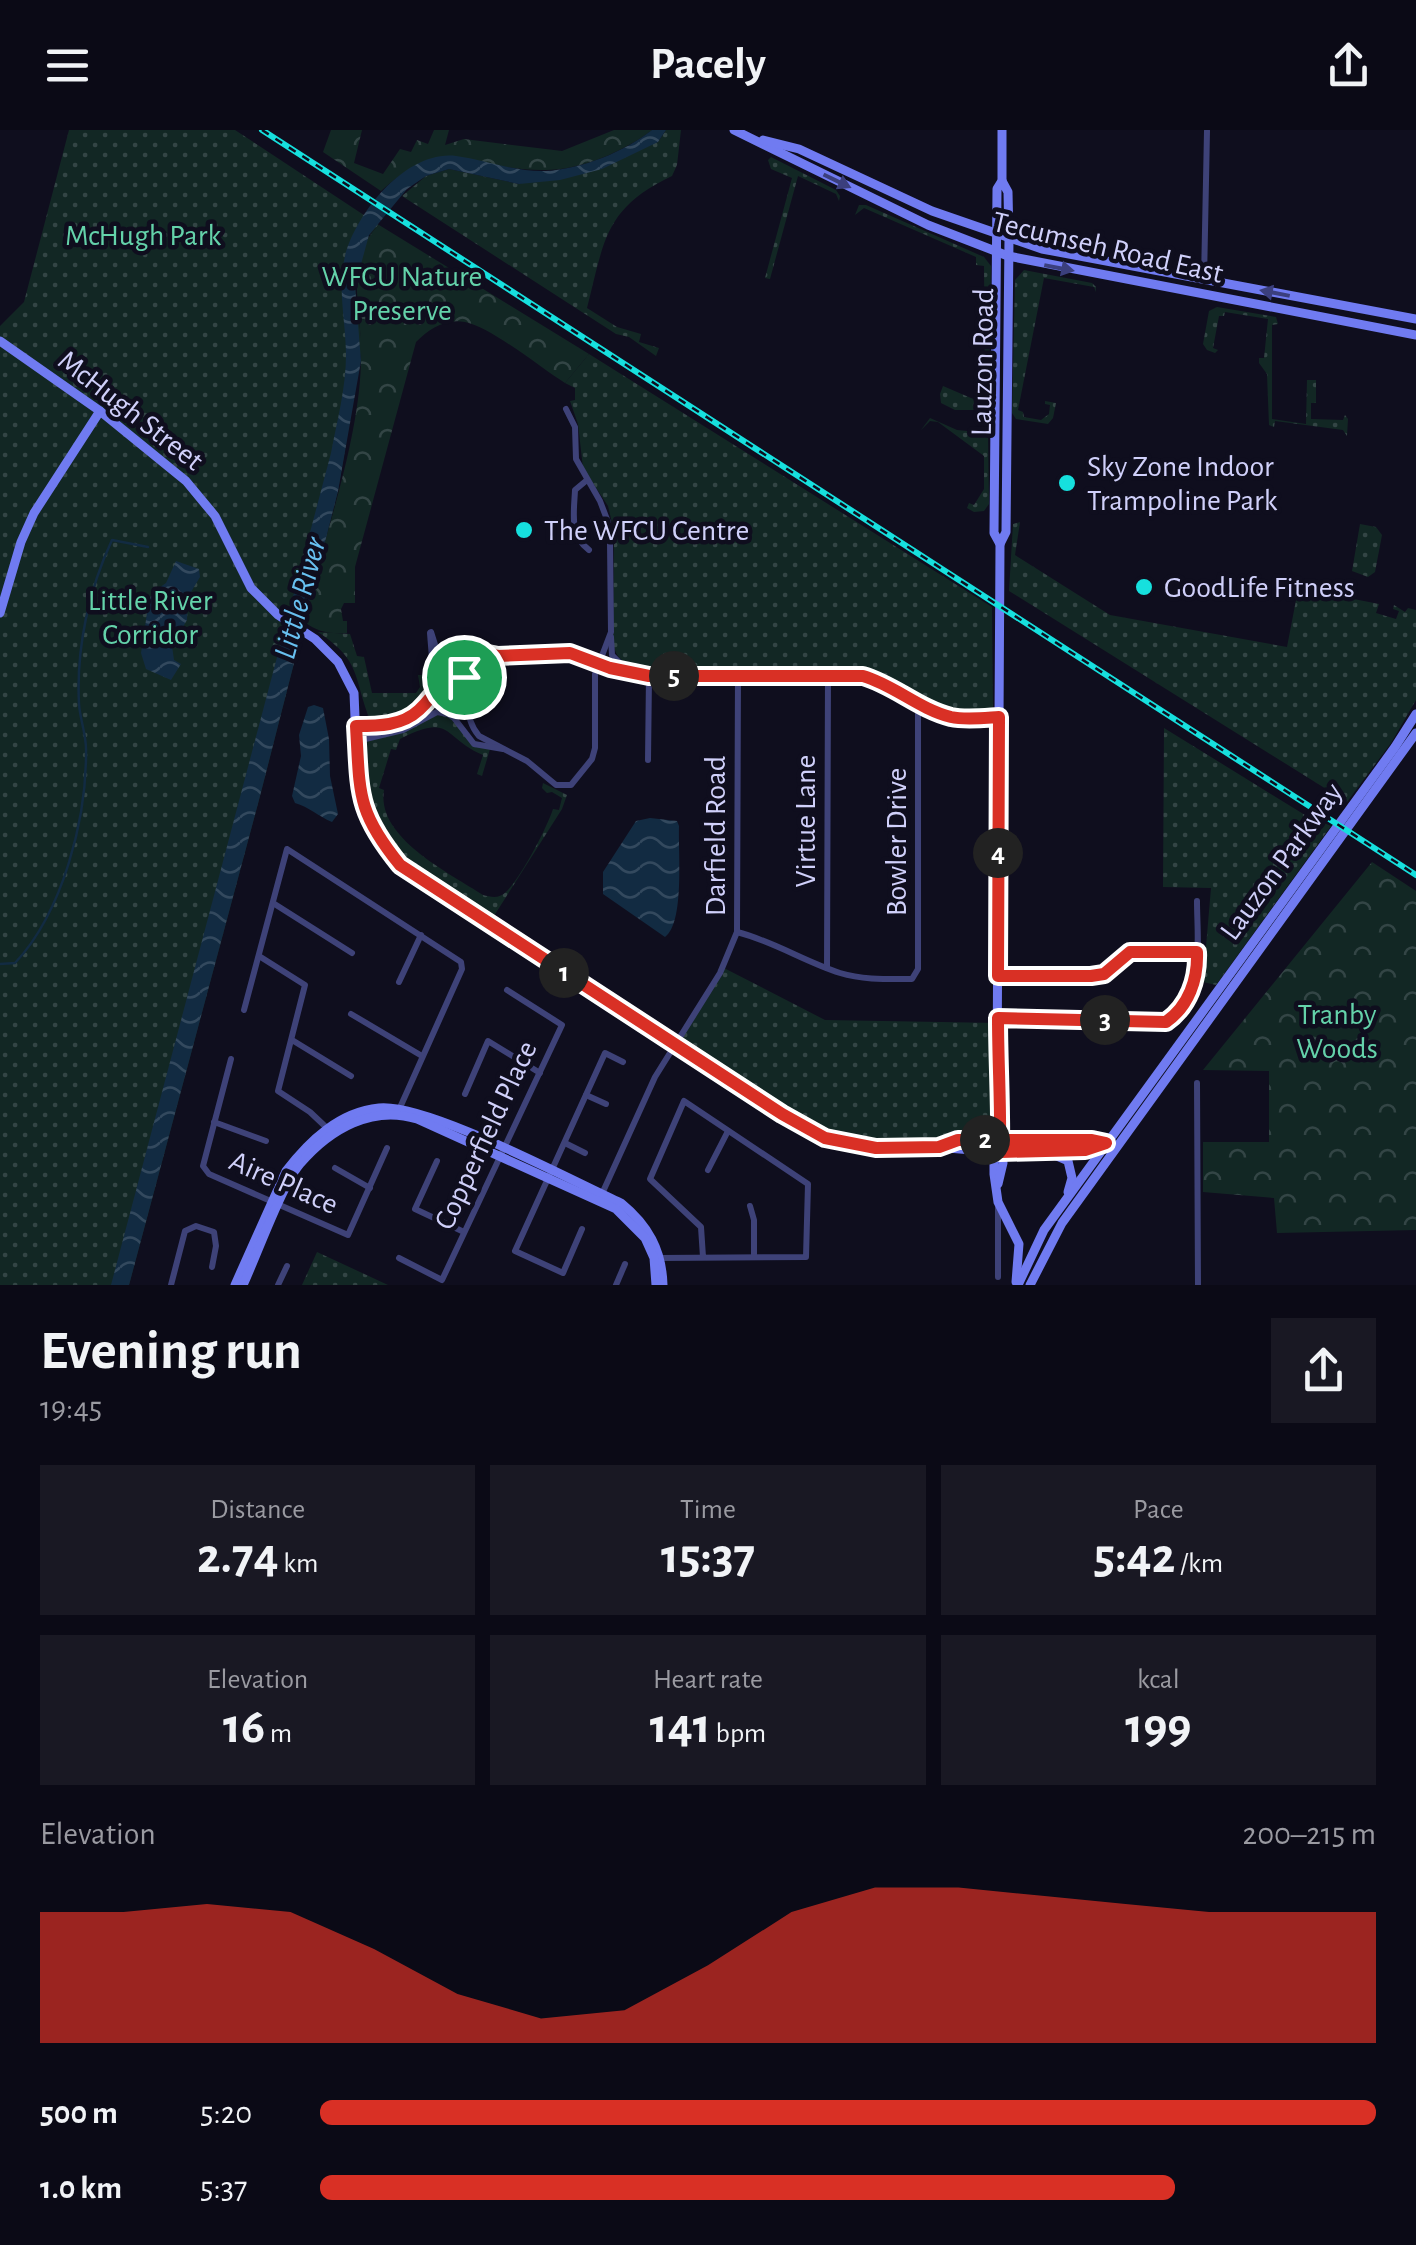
<!DOCTYPE html>
<meta charset="utf-8">
<style>
:root{--surface:#0b0a16;--page:#191823;--text:#f1f3f6;--muted:#9a9aa1;--accent:#d93025}
body{margin:0;font-family:"Alegreya Sans",sans-serif;background:var(--page);color:var(--text);height:100vh;display:flex;flex-direction:column;font-size:38px;white-space:nowrap}
*{box-sizing:border-box;margin:0}
p{font-size:32px;color:var(--muted)}
.icon{flex:none;width:55px;height:55px;fill:none;stroke:currentColor;stroke-width:2;stroke-linecap:round;stroke-linejoin:round}
.map{position:relative;height:1155px;overflow:hidden}
.panel{display:flex;flex-direction:column;background:var(--surface);flex:1}
.panel>*{flex:none}
.pin{position:absolute;display:grid;place-items:center;width:85px;height:85px;color:#fff;margin:-42px;border:5px solid #fff;border-radius:50%;box-shadow:0 2px 10px #0007}
.km{position:absolute;width:50px;height:50px;margin:-25px;border-radius:50%;background:#222;color:#fff;font-size:28px;line-height:50px;text-align:center}
.round{display:grid;place-items:center;flex:none;width:105px;height:105px;border-radius:0px;background:var(--page)}
.overview{display:flex;align-items:center;justify-content:space-between;height:170px;padding:0 40px}
h1{font-size:55px;font-weight:700;line-height:75px}
.figures{display:grid;grid-template-columns:repeat(3,1fr);gap:15px;height:170px;padding:10px 40px}
.figures div{display:grid;align-content:center;border-radius:0px;background:var(--page);text-align:center}
.figures b{font-size:50px;font-weight:700}
.figures small{font-size:28px;font-weight:400}
.figures p{font-size:28px}
.chart{height:280px;padding:20px 40px}
.chart p{display:flex;justify-content:space-between}
.chart svg{width:100%;height:180px;margin-top:10px;fill:var(--accent);opacity:.7}
ul{padding:0 40px;list-style:none;font-size:32px}
li{display:grid;grid-template-columns:160px 120px 1fr;align-items:center;height:75px}
li i{height:25px;border-radius:12px;background:var(--accent)}
header{display:flex;justify-content:space-between;align-items:center;height:130px;padding:0 40px;background:var(--surface);font-size:45px;font-weight:700}
.map>svg:first-child{display:block}
.grass{fill:url(#grass-dots)}
.forest{fill:url(#forest-crowns)}
.water{fill:url(#water-waves)}
.lines{fill:none;stroke-linecap:round;stroke-linejoin:round}
.stream{stroke:#122b42;stroke-width:2.5}
.street{stroke:#3e4278;stroke-width:6}
.secondary{stroke:#707bf1;stroke-width:9}
.rail-casing{stroke:#16e0de;stroke-width:6}
.rail{stroke:#0f0e1e;stroke-width:2.5;stroke-dasharray:8;stroke-linecap:butt}
.oneway{fill:#3b3f7d}
.route-casing{stroke:#fff;stroke-width:20}
.route{stroke:#d93025;stroke-width:12}
.poi-dot{fill:#16e0de;stroke:#0f0e1e;stroke-width:4}
.labels{text-anchor:middle;stroke-width:9;stroke-linejoin:round;paint-order:stroke}
.park-label{font-size:30px;fill:#64d2aa;stroke:#0f0e1e}
.street-label{font-size:30px;fill:#d0d0fa;stroke:#0f0e1e}
.poi-label{font-size:30px;fill:#d0d0fa;stroke:#0f0e1e;text-anchor:start}
.water-label{font-size:32px;font-style:italic;fill:#68c0f0;stroke:#0f0e1e}
</style>
<header><svg class="icon" aria-label="menu" viewBox="0 0 24 24"><path d="M4 6h16M4 12h16M4 18h16"/></svg>Pacely<svg class="icon" aria-label="share" viewBox="0 0 24 24"><path d="M12 15V3M7 8l5-5 5 5M5 13v7h14v-7"/></svg></header>
<div class="map">
<svg width="1416" height="1155" viewBox="0 0 1416 1155">
<defs>
<pattern id="grass-dots" width="8" height="8" patternUnits="userSpaceOnUse" patternTransform="scale(2.5)"><rect width="8" height="8" fill="#122724"/><path d="M2 2h.1M6 6h.1" fill="none" stroke="#334545" stroke-width="1.8" stroke-linecap="round"/></pattern>
<pattern id="forest-crowns" width="20" height="18" patternUnits="userSpaceOnUse" patternTransform="scale(2.5)"><rect width="20" height="18" fill="#122724"/><path d="M2 6a3 3 0 1 1 6 0M12 15a3 3 0 1 1 6 0" fill="none" stroke="#334545"/></pattern>
<pattern id="water-waves" width="16" height="10" patternUnits="userSpaceOnUse" patternTransform="scale(2.5)"><rect width="16" height="10" fill="#122b42"/><path d="M0 5q4-4 8 0t8 0" fill="none" stroke="#33495e"/></pattern>
</defs>
<rect width="100%" height="100%" fill="#0f0e1e"/>
<g class="grass">
<polygon points="69,0 235,0 379,95 369,105 358,136 355,156 362,217 338,361 260,666 129,1155 0,1155 0,196 24,172"/>
<path d="M 666,0 L 681,0 L 677,35 L 672,46 C 604,78 604,112 587,178 L 617,197 L 641,204 L 639,212 L 659,218 L 656,226 L 629,207 L 616,204 L 402,66 L 426,46 L 449,39 L 519,54 L 658,12 Z"/>
<polygon points="771,27 836,60 840,66 839,71 836,64 798,46 770,149 765,148 792,48 771,39 768,30"/>
<polygon points="859,75 866,75 984,127 991,136 989,273 985,280 955,280 941,273 940,264 943,256 978,271 985,256 984,136 976,135 976,127 864,78 855,85"/>
<polygon points="1024,140 1092,153 1096,157 1096,162 1094,157 1044,148 1018,280 1023,282 1024,287 1041,290 1049,284 1050,275 1045,274 1045,271 1056,273 1053,288 1048,294 1016,289 1012,283 1015,150"/>
<polygon points="1217,177 1276,187 1278,194 1272,195 1272,289 1306,294 1307,250 1316,250 1316,273 1311,273 1311,289 1343,290 1345,285 1348,289 1347,306 1343,300 1275,291 1274,297 1269,295 1267,244 1259,233 1259,228 1264,228 1268,189 1225,182 1224,186 1219,186 1213,218 1218,220 1215,223 1207,220 1203,214 1209,181"/>
<path d="M 589,224 L 992,477 L 993,578 L 987,583 L 941,579 L 877,544 L 848,540 L 644,542 C 629,537 618,532 613,515 L 614,401 L 608,376 L 583,338 L 578,294 L 570,271 L 575,270 L 575,258 L 565,253 Z"/>
<polygon points="930,288 957,300 988,303 989,374 984,381 974,382 967,378 969,373 974,375 984,359 984,326 938,292 930,291 921,300"/>
<polygon points="1020,392 1015,425 1110,485 1287,517 1297,465 1303,459 1379,474 1376,483 1396,489 1399,481 1393,479 1394,475 1405,482 1408,478 1416,480 1416,570 1391,613 1347,672 1009,461 1013,394"/>
<polygon points="1360,394 1376,397 1382,405 1375,442 1368,447 1352,441"/>
<path d="M 318,502 L 350,504 L 357,526 L 364,527 L 372,563 L 416,563 L 420,557 L 418,545 L 423,545 L 424,539 L 428,544 C 426,573 398,596 369,587 C 353,545 361,531 318,502 Z"/>
<path d="M 432,584 L 454,588 L 465,605 L 490,619 L 482,646 L 477,644 L 483,625 C 442,608 453,582 400,609 L 396,620 L 391,619 L 379,658 L 384,660 C 376,708 450,743 483,765 C 491,767 499,769 506,762 C 520,749 547,698 553,679 L 559,680 L 562,668 L 552,662 L 547,663 L 542,658 L 543,653 L 567,665 L 562,679 L 492,789 C 444,759 386,730 369,672 C 364,652 365,630 365,609 L 384,605 Z"/>
<polygon points="1164,598 1305,685 1331,696 1216,855 1203,852 1211,758 1163,757"/>
<polygon points="722,837 825,890 998,893 1000,1001 990,1001 990,1010 939,1017 825,1008 676,915"/>
<polygon points="317,1122 388,1155 302,1155"/>
</g>
<g class="forest">
<path d="M 331,0 L 362,0 L 354,33 L 383,44 L 400,19 L 411,22 L 417,10 L 428,14 L 434,0 L 449,0 L 445,15 L 464,9 L 562,21 L 614,0 L 652,0 C 623,22 579,41 542,40 C 470,40 445,2 381,61 L 323,22 Z"/>
<path d="M 379,95 L 589,224 L 565,253 C 541,238 491,197 465,192 C 445,188 429,199 416,212 L 355,437 L 355,473 L 344,473 L 341,479 L 343,491 L 347,491 L 347,503 C 328,504 318,502 303,491 C 323,410 363,303 361,219 C 361,177 344,128 379,95 Z"/>
<polygon points="1372,732 1416,761 1416,1100 1277,1103 1274,1068 1203,1062 1203,1012 1269,1012 1269,941 1203,940"/>
</g>
<g class="water">
<path d="M 652,0 L 666,0 L 658,12 L 602,39 L 560,50 L 519,54 L 449,39 L 426,46 L 407,59 L 369,105 L 355,156 L 361,231 L 338,361 L 260,666 L 129,1155 L 111,1155 L 331,323 C 337,291 346,258 346,225 C 346,193 337,158 345,126 C 356,83 406,20 456,26 C 486,30 515,42 546,41 C 582,39 624,22 652,0 Z"/>
<polygon points="176,431 199,439 200,447 188,467 187,490 172,516 174,530 181,534 171,550 146,539 141,523 149,470 153,462 166,453"/>
<path d="M 314,575 L 323,578 L 329,609 L 330,646 L 338,684 L 332,692 C 318,686 309,677 295,673 L 292,666 L 301,626 L 299,605 L 308,577 Z"/>
<path d="M 650,688 L 677,691 L 679,696 C 678,721 685,793 665,807 L 603,764 L 603,742 L 636,691 Z"/>
</g>
<g class="lines">
<path class="stream" d="M 0,834 L 15,833 C 63,782 87,688 86,619 C 86,604 80,589 79,574 C 76,518 89,459 112,410 L 148,417"/>
<g class="street">
<polyline points="1204,150 1207,1"/>
<path d="M 587,350 L 575,360 C 574,383 569,405 589,420"/>
<polyline points="431,502 443,540 469,559"/>
<polyline points="611,507 612,525 626,539"/>
<path d="M 497,526 L 481,531 C 464,548 463,588 479,606 L 527,631 L 556,655 L 571,655 L 592,629 L 595,618 L 595,544 L 611,502 L 610,413 L 608,392 L 600,371 L 576,329 L 575,297 L 566,279"/>
<polyline points="437,562 439,577 454,588 474,614 503,619"/>
<polyline points="430,565 433,541 430,503"/>
<path d="M 357,597 C 378,596 402,595 419,580 C 441,560 432,555 464,547 L 480,525 L 562,523 L 583,526 L 611,538 L 649,546 L 863,545 C 894,555 919,579 951,586 C 965,590 984,588 999,587"/>
<polyline points="357,611 403,600 437,582 453,585 467,577"/>
<polyline points="648,630 649,546"/>
<polyline points="273,773 352,823"/>
<path d="M 737,802 C 773,811 805,832 840,843 C 863,850 888,849 912,849 L 918,839 L 918,573"/>
<polyline points="259,826 305,855 278,961 310,982 328,999"/>
<polyline points="827,838 828,545"/>
<polyline points="998,846 1091,846 1105,844 1130,822 1197,822"/>
<polyline points="399,852 421,805"/>
<polyline points="244,880 287,719 461,832 462,839 398,982"/>
<polyline points="351,884 422,926"/>
<path d="M 998,887 L 1166,891 C 1206,865 1197,812 1197,771"/>
<polyline points="292,910 351,946"/>
<polyline points="231,929 203,1036 209,1044 348,1105 387,1018"/>
<polyline points="1197,953 1198,1155"/>
<polyline points="465,964 488,911 540,943"/>
<polyline points="586,965 606,974"/>
<polyline points="214,992 266,1011"/>
<polyline points="565,1013 585,1023"/>
<polyline points="437,1031 415,1079 464,1102"/>
<polyline points="335,1038 370,1058"/>
<polyline points="708,1040 728,1001"/>
<polyline points="601,1066 655,947 720,843 737,802 738,545"/>
<polyline points="750,1076 754,1090 754,1126"/>
<polyline points="998,1078 998,1147"/>
<polyline points="582,1099 563,1143 515,1121 605,923 623,932"/>
<polyline points="399,1128 442,1150 562,895 507,860"/>
<polyline points="659,1128 806,1127 808,1054 684,971 650,1049 701,1097 703,1127"/>
<polyline points="171,1155 185,1101 196,1096 214,1102 216,1116 212,1137"/>
<polyline points="278,1155 287,1136"/>
<polyline points="616,1155 625,1134"/>
</g>
<g class="secondary">
<polyline points="734,0 928,95 1008,126 1416,205"/>
<polyline points="763,10 799,19 932,81 1042,119 1416,189"/>
<path d="M 0,211 L 100,281 L 186,351 L 215,386 L 251,458 L 278,485 L 315,509 L 338,532 L 354,563 L 357,636 L 367,685 L 376,705 L 400,735 L 782,985 C 797,993 813,1005 830,1009 C 866,1018 901,1014 937,1017 C 991,1021 1055,1032 1106,1013"/>
<polyline points="1000,414 1006,402 1009,109 1008,62 1002,51"/>
<polyline points="0,483 21,412 34,383 100,281"/>
<polyline points="941,1016 958,1010 1104,1012"/>
<polyline points="1000,1021 994,1032 994,1044 998,1072 1019,1114 1016,1152"/>
<polyline points="1052,1024 1068,1031 1072,1048 1068,1062"/>
<polyline points="998,1054 1003,1033 997,944 1000,414 994,403 997,59 1002,51 1002,0"/>
<path d="M 235,1155 L 286,1041 C 309,1011 339,982 379,978 C 427,973 570,1050 621,1073 C 648,1095 662,1120 663,1155"/>
<path d="M 243,1155 C 257,1125 281,1057 300,1034 C 330,999 372,975 417,989 L 616,1079 L 645,1108 L 654,1128 L 656,1155"/>
<polyline points="1018,1155 1044,1100 1395,617 1416,584"/>
<polyline points="1030,1155 1062,1093 1416,603"/>
</g>
<defs>
<polyline id="rail" points="262,0 1416,745"/>
</defs>
<use href="#rail" class="rail-casing"/>
<use href="#rail" class="rail"/>
</g>
<defs><path id="oneway-solid" d="M-6-.8H1V-3.2L6.5 0L1 3.2V.8H-6Z" transform="scale(2.5)"/></defs>
<g class="oneway">
<use href="#oneway-solid" transform="translate(837 51) rotate(26)"/>
<use href="#oneway-solid" transform="translate(1059 138) rotate(11)"/>
<use href="#oneway-solid" transform="translate(1275 163) rotate(-169)"/>
</g>
<g class="lines">
<defs>
<path id="route" d="M 464,547 C 434,554 439,561 419,580 C 402,596 378,596 356,596 C 360,663 356,681 400,735 L 782,984 L 825,1008 L 876,1018 L 939,1017 L 958,1010 L 1092,1010 L 1106,1013 L 1085,1020 L 1000,1022 C 1001,977 998,932 998,888 L 1166,892 C 1189,876 1198,849 1197,822 L 1130,822 L 1104,844 L 1091,846 L 998,846 L 999,587 C 983,588 965,590 951,587 C 919,579 894,555 863,546 L 649,546 L 610,538 L 570,523 L 498,526 L 488,524 L 473,531 L 464,547"/>
</defs>
<use href="#route" class="route-casing"/>
<use href="#route" class="route"/>
</g>
<g class="poi-dot">
<circle cx="1067" cy="353" r="10"/>
<circle cx="524" cy="400" r="10"/>
<circle cx="1144" cy="457" r="10"/>
</g>
<g class="labels">
<g class="park-label">
<text x="143" y="115">McHugh Park</text>
<text x="402" y="156">WFCU Nature<tspan x="402" dy="34">Preserve</tspan></text>
<text x="150" y="480">Little River<tspan x="150" dy="34">Corridor</tspan></text>
<text x="1337" y="894">Tranby<tspan x="1337" dy="34">Woods</tspan></text>
</g>
<g class="street-label">
<text transform="translate(1108 117) rotate(13)" y="10">Tecumseh Road East</text>
<text transform="translate(982 232) rotate(-89)" y="10">Lauzon Road</text>
<text transform="translate(131 280) rotate(38)" y="10">McHugh Street</text>
<text transform="translate(805 691) rotate(-90)" y="10">Virtue Lane</text>
<text transform="translate(715 706) rotate(-90)" y="10">Darfield Road</text>
<text transform="translate(896 712) rotate(-90)" y="10">Bowler Drive</text>
<text transform="translate(1281 731) rotate(-54)" y="10">Lauzon Parkway</text>
<text transform="translate(485 1005) rotate(-65)" y="10">Copperfield Place</text>
<text transform="translate(284 1052) rotate(24)" y="10">Aire Place</text>
</g>
<g class="poi-label">
<text x="1087" y="346">Sky Zone Indoor<tspan x="1087" dy="34">Trampoline Park</tspan></text>
<text x="544" y="410">The WFCU Centre</text>
<text x="1164" y="467">GoodLife Fitness</text>
</g>
<g class="water-label">
<text transform="translate(299 468) rotate(-75)" y="11">Little River</text>
</g>
</g>
</svg>
<div class="pin" style="left:464px;top:547px;background:#1e9e55"><svg class="icon" aria-label="arrive" viewBox="0 0 24 24"><path d="M6 21V4h12l-3 4 3 4H6"/></svg></div>
<b class="km" style="left:564px;top:843px">1</b>
<b class="km" style="left:985px;top:1010px">2</b>
<b class="km" style="left:1105px;top:890px">3</b>
<b class="km" style="left:998px;top:723px">4</b>
<b class="km" style="left:674px;top:546px">5</b>
</div>
<section class="panel">
<div class="overview"><div><h1>Evening run</h1><p>19:45</p></div><a class="round"><svg class="icon" aria-label="share" viewBox="0 0 24 24"><path d="M12 15V3M7 8l5-5 5 5M5 13v7h14v-7"/></svg></a></div>
<div class="figures">
<div><p>Distance</p><b>2.74<small> km</small></b></div>
<div><p>Time</p><b>15:37</b></div>
<div><p>Pace</p><b>5:42<small> /km</small></b></div>
</div>
<div class="figures">
<div><p>Elevation</p><b>16<small> m</small></b></div>
<div><p>Heart rate</p><b>141<small> bpm</small></b></div>
<div><p>kcal</p><b>199</b></div>
</div>
<div class="chart"><p><span>Elevation</span>200–215 m</p>
<svg viewBox="0 0 160 44" preserveAspectRatio="none"><path d="M0 44V12L10 12L20 10L30 12L40 21L50 32L60 38L70 36L80 25L90 12L100 6L110 6L120 8L130 10L140 12L150 12L160 12V44z"/></svg>
</div>
<ul>
<li><b>500 m</b>5:20<i style="width:100%"></i></li>
<li><b>1.0 km</b>5:37<i style="width:81%"></i></li>
</ul>
</section>
